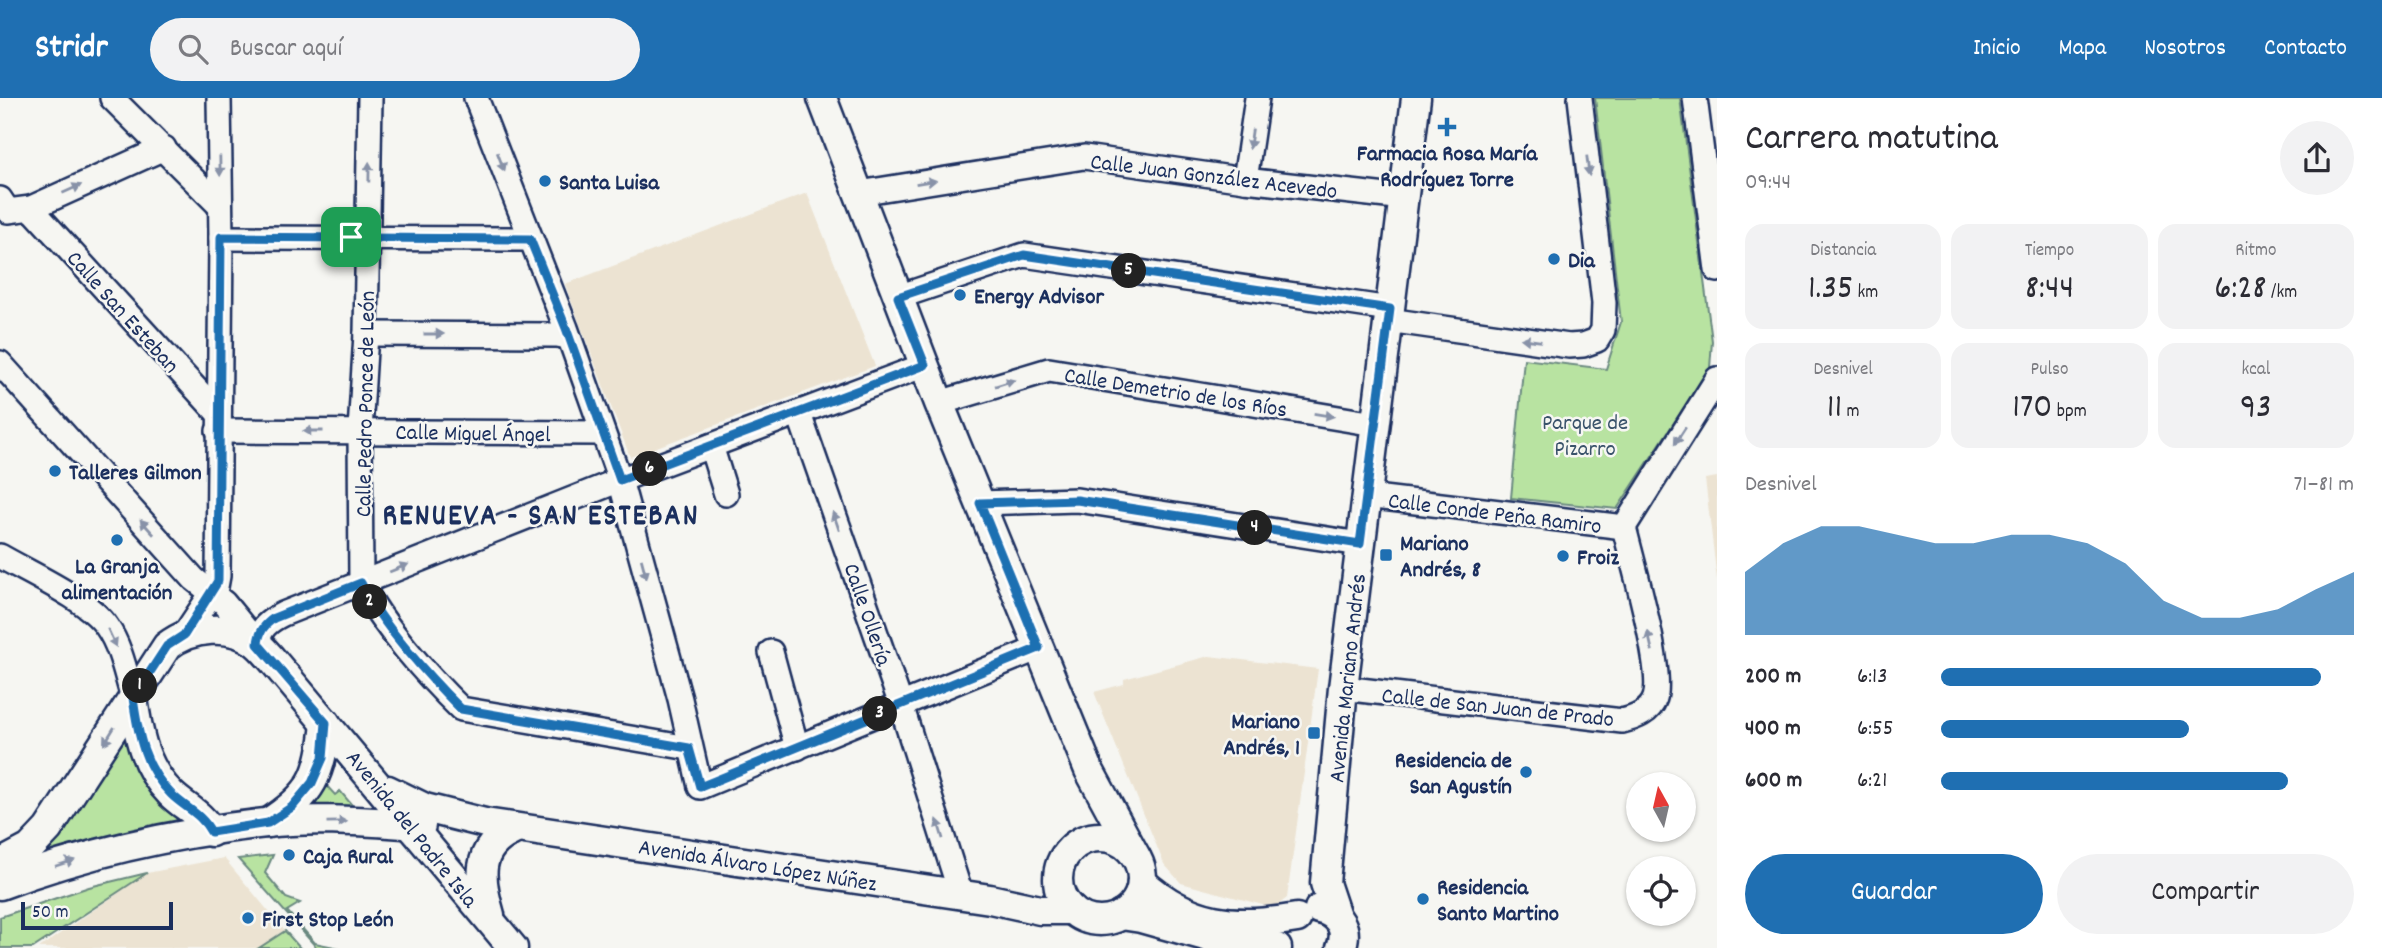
<!DOCTYPE html>
<html lang="es">
<meta charset="utf-8">
<style>
:root{--surface:#fff;--page:#f2f2f3;--text:#2b2b33;--muted:#7c7c81;--accent:#1f6fb2}
body{margin:0;font-family:Dekko,sans-serif;background:var(--page);color:var(--text);height:100vh;display:flex;flex-direction:column;font-size:26px;white-space:nowrap}
*{box-sizing:border-box;margin:0}
p{font-size:23px;color:var(--muted)}
.icon{flex:none;width:38px;height:38px;fill:none;stroke:currentColor;stroke-width:2;stroke-linecap:round;stroke-linejoin:round}
.map{position:relative;flex:1;overflow:hidden}
.sheet{display:flex;flex-direction:column;background:var(--surface);width:665px}
.sheet>*{flex:none}
.needle{width:46px;rotate:352deg}
.tools{position:absolute;left:1626px;top:674px;display:grid;gap:14px}
.tools a{display:grid;place-items:center;width:70px;height:70px;border-radius:50%;background:var(--surface);box-shadow:0 2px 5px #0004;font-size:35px}
.scale{position:absolute;left:21px;bottom:18px;width:152px;box-sizing:border-box;padding-left:7px;border:4px solid #1b2f5e;border-top:0;font-size:19px;line-height:24px;white-space:nowrap;color:#1b2f5e;-webkit-text-stroke:5px #f6f6f2;paint-order:stroke}
.pin{position:absolute;display:grid;place-items:center;width:60px;height:60px;color:#fff;margin:-30px;border-radius:14px;box-shadow:0 4px 10px #0006}
.km{position:absolute;width:35px;height:35px;margin:-18px;border-radius:50%;background:#222;color:#fff;font-size:19px;line-height:35px;text-align:center}
.round{display:grid;place-items:center;flex:none;width:74px;height:74px;border-radius:37px;background:var(--page)}
.headline{display:flex;align-items:center;justify-content:space-between;height:119px;padding:0 28px}
h1{font-size:38px;font-weight:600;line-height:52px}
.metrics{display:grid;grid-template-columns:repeat(3,1fr);gap:10px;height:119px;padding:7px 28px}
.metrics div{display:grid;align-content:center;border-radius:18px;background:var(--page);text-align:center}
.metrics b{font-size:35px;font-weight:600}
.metrics small{font-size:19px;font-weight:400}
.metrics p{font-size:19px}
.chart{height:196px;padding:14px 28px}
.chart p{display:flex;justify-content:space-between}
.chart svg{width:100%;height:126px;margin-top:7px;fill:var(--accent);opacity:.7}
.action{display:flex;gap:14px;margin-top:auto;padding:14px 28px}
.action a{flex:1;height:80px;border-radius:42px;background:var(--accent);color:#fff;font-size:28px;font-weight:600;line-height:80px;text-align:center}
.action a+a{background:var(--page);color:var(--text)}
ul{padding:0 28px;list-style:none;font-size:23px}
li{display:grid;grid-template-columns:112px 84px 1fr;align-items:center;height:52px}
li i{height:18px;border-radius:9px;background:var(--accent)}
header{display:flex;align-items:center;gap:42px;box-sizing:border-box;height:98px;padding:0 35px;background:var(--accent);color:#fff}
header strong{font-size:33px}
nav{display:flex;gap:38px;margin-inline-start:auto;font-size:24px}
.search{width:490px;height:63px;background:var(--page);display:flex;align-items:center;gap:18px;box-sizing:border-box;padding:0 24px;border-radius:38px;color:var(--muted);font-size:26px}
main{display:flex;flex:1;min-height:0}
.map>svg:first-child{display:block}
.built{fill:#ece3d2}
.green{fill:#b8e3a1;stroke:#6a8980;stroke-width:2}
.lines{fill:none;stroke-linecap:round;stroke-linejoin:round}
.minor-casing{stroke:#1b2f5e;stroke-width:28}
.major-casing{stroke:#1b2f5e;stroke-width:33}
.minor{stroke:#f6f6f2;stroke-width:23}
.major{stroke:#f6f6f2;stroke-width:28}
.oneway{fill:#8892a8}
.route-casing{stroke:#fff;stroke-width:14}
.route{stroke:#1f6fb2;stroke-width:9}
.poi-dot{fill:#1f6fb2;stroke:#f6f6f2;stroke-width:2.5}
.labels{text-anchor:middle;stroke-width:5;stroke-linejoin:round;paint-order:stroke}
.poi-label{font-size:23px;font-weight:bold;fill:#1b2f5e;stroke:#f6f6f2;text-anchor:start}
.street-label{font-size:23px;fill:#1b2f5e;stroke:#f6f6f2}
.park-label{font-size:23px;fill:#3a536b;stroke:#f6f6f2}
.district-label{font-size:30px;font-weight:bold;letter-spacing:2px;fill:#1b2f5e;stroke:#f6f6f2}
</style>
<header>
<strong>Stridr</strong>
<div class="search"><svg class="icon" aria-label="search" viewBox="0 0 24 24"><circle cx="10" cy="10" r="6"/><path d="M15 15l6 6"/></svg>Buscar aquí</div>
<nav><a>Inicio</a><a>Mapa</a><a>Nosotros</a><a>Contacto</a></nav>
</header>
<main>
<div class="map">
<svg width="1717" height="850" viewBox="0 0 1717 850">
<rect width="100%" height="100%" fill="#f6f6f2"/>
<filter id="ink" filterUnits="userSpaceOnUse"><feTurbulence type="fractalNoise" baseFrequency=".0143" numOctaves="2"/><feDisplacementMap in="SourceGraphic" scale="14" xChannelSelector="R" yChannelSelector="G"/><feConvolveMatrix kernelMatrix="1 2 1 2 8 2 1 2 1" color-interpolation-filters="sRGB"/></filter>
<g filter="url(#ink)">
<g class="built">
<polygon points="807,95 875,268 630,359 565,186"/>
<polygon points="1717,379 1717,482 1705,381"/>
<polygon points="1209,558 1318,571 1287,800 1274,810 1181,785 1164,766 1094,594 1124,586 1124,581"/>
<polygon points="224,760 285,833 259,850 39,850 147,775"/>
</g>
<g class="green">
<polygon points="1595,0 1680,0 1712,243 1710,270 1617,411 1511,400 1524,261 1606,271 1621,224"/>
<path d="M 127,632 C 133,676 143,686 176,714 L 177,728 L 34,763 Z"/>
<polygon points="325,686 335,697 340,693 357,713 303,714"/>
<polygon points="273,757 265,775 286,800 300,805 287,813 315,845 339,850 317,850 238,761"/>
<polygon points="147,775 33,850 0,850 0,819 89,789"/>
<polygon points="285,833 300,850 259,850"/>
</g>
<g class="lines">
<defs>
<g id="minor">
<polyline points="112,0 220,108"/>
<path d="M 370,0 L 366,236 L 360,333 L 361,485 C 381,526 428,579 461,611 L 689,650"/>
<polyline points="476,0 566,230 620,382 680,601 700,689 1039,550"/>
<polyline points="1695,0 1717,172"/>
<polyline points="1245,82 1257,0"/>
<polyline points="859,95 1084,59 1245,82 1404,100"/>
<polyline points="0,101 8,113 31,110 164,50"/>
<polyline points="31,110 218,315"/>
<polyline points="221,140 530,141"/>
<polyline points="898,199 1024,157 1390,211"/>
<polyline points="1388,222 1569,248 1583,247 1597,242 1603,232 1604,205 1580,0"/>
<polyline points="366,236 557,237 568,239"/>
<polyline points="0,265 194,481 224,505 256,544"/>
<polyline points="939,305 1049,272 1375,326"/>
<polyline points="799,316 901,607 961,797"/>
<polyline points="218,333 602,335"/>
<polyline points="711,348 726,396"/>
<polyline points="1366,398 1624,429"/>
<polyline points="980,405 1077,402 1360,446"/>
<path d="M 0,458 C 31,476 88,501 107,529 C 121,549 126,577 133,600"/>
<polyline points="184,537 216,489 218,478 221,140 219,0"/>
<path d="M 258,546 C 259,530 269,523 283,516 L 620,382 L 925,267"/>
<polyline points="771,554 797,650"/>
<path d="M 1343,590 L 1622,623 C 1635,620 1650,615 1655,600 C 1664,572 1632,463 1624,429 L 1717,281"/>
</g>
<g id="major">
<polyline points="822,0 939,305 1089,672 1136,759"/>
<path d="M 133,600 C 138,636 144,669 171,696 C 184,709 202,716 211,734"/>
<polyline points="388,692 425,710 485,725 990,801 1040,812 1072,812"/>
<path d="M 268,725 C 313,696 321,677 326,625"/>
<circle cx="1100" cy="781" r="42"/>
<path d="M 0,766 L 30,750 L 48,731 L 167,548 C 191,529 231,525 256,545 C 267,554 276,567 286,578 L 513,850"/>
<path d="M 1142,784 C 1190,827 1236,831 1297,820"/>
<path d="M 0,787 C 85,755 176,735 266,725 C 316,719 371,724 421,727"/>
<path d="M 1319,811 C 1339,815 1349,831 1341,850"/>
<path d="M 490,817 C 480,783 474,750 512,733"/>
<polyline points="1121,817 1141,820 1209,839 1277,850"/>
<polyline points="1336,818 1325,785 1343,590 1416,0"/>
</g>
</defs>
<use href="#minor" class="minor-casing"/>
<use href="#major" class="major-casing"/>
<use href="#minor" class="minor"/>
<use href="#major" class="major"/>
</g>
<defs><path id="oneway-solid" d="M-6-.8H1V-3.2L6.5 0L1 3.2V.8H-6Z" transform="scale(1.75)"/></defs>
<g class="oneway">
<use href="#oneway-solid" transform="translate(1251 41) rotate(98)"/>
<use href="#oneway-solid" transform="translate(501 64) rotate(69)"/>
<use href="#oneway-solid" transform="translate(220 68) rotate(89)"/>
<use href="#oneway-solid" transform="translate(1588 68) rotate(83)"/>
<use href="#oneway-solid" transform="translate(369 74) rotate(-89)"/>
<use href="#oneway-solid" transform="translate(926 84) rotate(-9)"/>
<use href="#oneway-solid" transform="translate(72 91) rotate(-24)"/>
<use href="#oneway-solid" transform="translate(434 236)"/>
<use href="#oneway-solid" transform="translate(1531 242) rotate(-172)"/>
<use href="#oneway-solid" transform="translate(1005 285) rotate(-17)"/>
<use href="#oneway-solid" transform="translate(1324 317) rotate(9)"/>
<use href="#oneway-solid" transform="translate(313 333) rotate(180)"/>
<use href="#oneway-solid" transform="translate(1680 338) rotate(123)"/>
<use href="#oneway-solid" transform="translate(836 423) rotate(-109)"/>
<use href="#oneway-solid" transform="translate(147 429) rotate(-132)"/>
<use href="#oneway-solid" transform="translate(399 470) rotate(-22)"/>
<use href="#oneway-solid" transform="translate(644 471) rotate(75)"/>
<use href="#oneway-solid" transform="translate(112 540) rotate(65)"/>
<use href="#oneway-solid" transform="translate(1650 543) rotate(-103)"/>
<use href="#oneway-solid" transform="translate(109 638) rotate(122)"/>
<use href="#oneway-solid" transform="translate(337 724) rotate(-1)"/>
<use href="#oneway-solid" transform="translate(940 731) rotate(-107)"/>
<use href="#oneway-solid" transform="translate(65 765) rotate(-18)"/>
</g>
</g>
<g class="lines" filter="url(#ink)">
<defs>
<path id="route" d="M 221,139 L 530,141 L 566,230 L 620,382 L 925,267 L 898,199 L 1024,157 L 1390,211 L 1360,446 L 1077,402 L 980,405 L 1039,550 L 700,689 L 689,650 L 461,611 C 429,579 381,526 361,485 L 274,520 C 264,527 259,534 258,546 L 326,625 L 323,660 L 312,685 L 292,709 L 268,725 L 211,734 C 202,716 184,709 171,696 C 144,669 138,636 133,600 L 167,548 L 184,537 L 218,483 Z"/>
</defs>
<use href="#route" class="route-casing"/>
<use href="#route" class="route"/>
</g>
<g class="poi-dot">
<path d="M1443.5 18.5h7v7h7v7h-7v7h-7v-7h-7v-7h7z"/>
<circle cx="545" cy="83" r="7"/>
<circle cx="1554" cy="161" r="7"/>
<circle cx="960" cy="197" r="7"/>
<circle cx="55" cy="373" r="7"/>
<circle cx="117" cy="442" r="7"/>
<rect x="1379" y="450" width="14" height="14" rx="3.5"/>
<circle cx="1563" cy="458" r="7"/>
<rect x="1307" y="628" width="14" height="14" rx="3.5"/>
<circle cx="1526" cy="674" r="7"/>
<circle cx="289" cy="757" r="7"/>
<circle cx="1423" cy="801" r="7"/>
<circle cx="248" cy="820" r="7"/>
</g>
<g class="labels">
<g class="poi-label">
<text x="1447" y="62" text-anchor="middle">Farmacia Rosa María<tspan x="1447" dy="26">Rodríguez Torre</tspan></text>
<text x="559" y="91">Santa Luisa</text>
<text x="1568" y="169">Dia</text>
<text x="974" y="205">Energy Advisor</text>
<text x="69" y="381">Talleres Gilmon</text>
<text x="1400" y="452">Mariano<tspan x="1400" dy="26">Andrés, 8</tspan></text>
<text x="1577" y="466">Froiz</text>
<text x="117" y="475" text-anchor="middle">La Granja<tspan x="117" dy="26">alimentación</tspan></text>
<text x="1300" y="630" text-anchor="end">Mariano<tspan x="1300" dy="26">Andrés, 1</tspan></text>
<text x="1512" y="669" text-anchor="end">Residencia de<tspan x="1512" dy="26">San Agustín</tspan></text>
<text x="303" y="765">Caja Rural</text>
<text x="1437" y="796">Residencia<tspan x="1437" dy="26">Santo Martino</tspan></text>
<text x="262" y="828">First Stop León</text>
</g>
<g class="street-label">
<text transform="translate(1214 77) rotate(7)" y="8">Calle Juan González Acevedo</text>
<text transform="translate(124 213) rotate(48)" y="8">Calle San Esteban</text>
<text transform="translate(1176 293) rotate(9)" y="8">Calle Demetrio de los Ríos</text>
<text transform="translate(364 306) rotate(-89)" y="8">Calle Pedro Ponce de León</text>
<text transform="translate(473 334) rotate(1)" y="8">Calle Miguel Ángel</text>
<text transform="translate(1495 414) rotate(7)" y="8">Calle Conde Peña Ramiro</text>
<text transform="translate(869 516) rotate(71)" y="8">Calle Ollería</text>
<text transform="translate(1346 580) rotate(-84)" y="8">Avenida Mariano Andrés</text>
<text transform="translate(1498 608) rotate(6)" y="8">Calle de San Juan de Prado</text>
<text transform="translate(413 730) rotate(51)" y="8">Avenida del Padre Isla</text>
<text transform="translate(758 766) rotate(9)" y="8">Avenida Álvaro López Núñez</text>
</g>
<g class="park-label">
<text x="1585" y="331">Parque de<tspan x="1585" dy="26">Pizarro</tspan></text>
</g>
<g class="district-label">
<text x="541" y="426">RENUEVA - SAN ESTEBAN</text>
</g>
</g>
</svg>
<div class="tools">
<a><svg class="needle" viewBox="-14 -14 28 28"><path d="M0-13l5 13h-10z" fill="#e53935"/><path d="M0 13l5-13h-10z" fill="#7c7c81"/></svg></a>
<a><svg class="icon" aria-label="locate" viewBox="0 0 24 24"><circle cx="12" cy="12" r="6"/><path d="M12 2v4M12 18v4M2 12h4M18 12h4"/></svg></a>
</div>
<div class="scale">50 m</div>
<div class="pin" style="left:351px;top:139px;background:#1e9e55"><svg class="icon" aria-label="arrive" viewBox="0 0 24 24"><path d="M6 21V4h12l-3 4 3 4H6"/></svg></div>
<b class="km" style="left:140px;top:588px">1</b>
<b class="km" style="left:370px;top:504px">2</b>
<b class="km" style="left:880px;top:616px">3</b>
<b class="km" style="left:1255px;top:430px">4</b>
<b class="km" style="left:1129px;top:173px">5</b>
<b class="km" style="left:650px;top:371px">6</b>
</div>
<section class="sheet">
<div class="headline"><div><h1>Carrera matutina</h1><p>09:44</p></div><a class="round"><svg class="icon" aria-label="share" viewBox="0 0 24 24"><path d="M12 15V3M7 8l5-5 5 5M5 13v7h14v-7"/></svg></a></div>
<div class="metrics">
<div><p>Distancia</p><b>1.35<small> km</small></b></div>
<div><p>Tiempo</p><b>8:44</b></div>
<div><p>Ritmo</p><b>6:28<small> /km</small></b></div>
</div>
<div class="metrics">
<div><p>Desnivel</p><b>11<small> m</small></b></div>
<div><p>Pulso</p><b>170<small> bpm</small></b></div>
<div><p>kcal</p><b>93</b></div>
</div>
<div class="chart"><p><span>Desnivel</span>71–81 m</p>
<svg viewBox="0 0 160 44" preserveAspectRatio="none"><path d="M0 44V22L10 12L20 6L30 6L40 9L50 12L60 12L70 9L80 9L90 12L100 19L110 32L120 38L130 38L140 35L150 28L160 22V44z"/></svg>
</div>
<ul>
<li><b>200 m</b>6:13<i style="width:92%"></i></li>
<li><b>400 m</b>6:55<i style="width:60%"></i></li>
<li><b>600 m</b>6:21<i style="width:84%"></i></li>
</ul>
<div class="action"><a>Guardar</a><a>Compartir</a></div>
</section>
</main>
